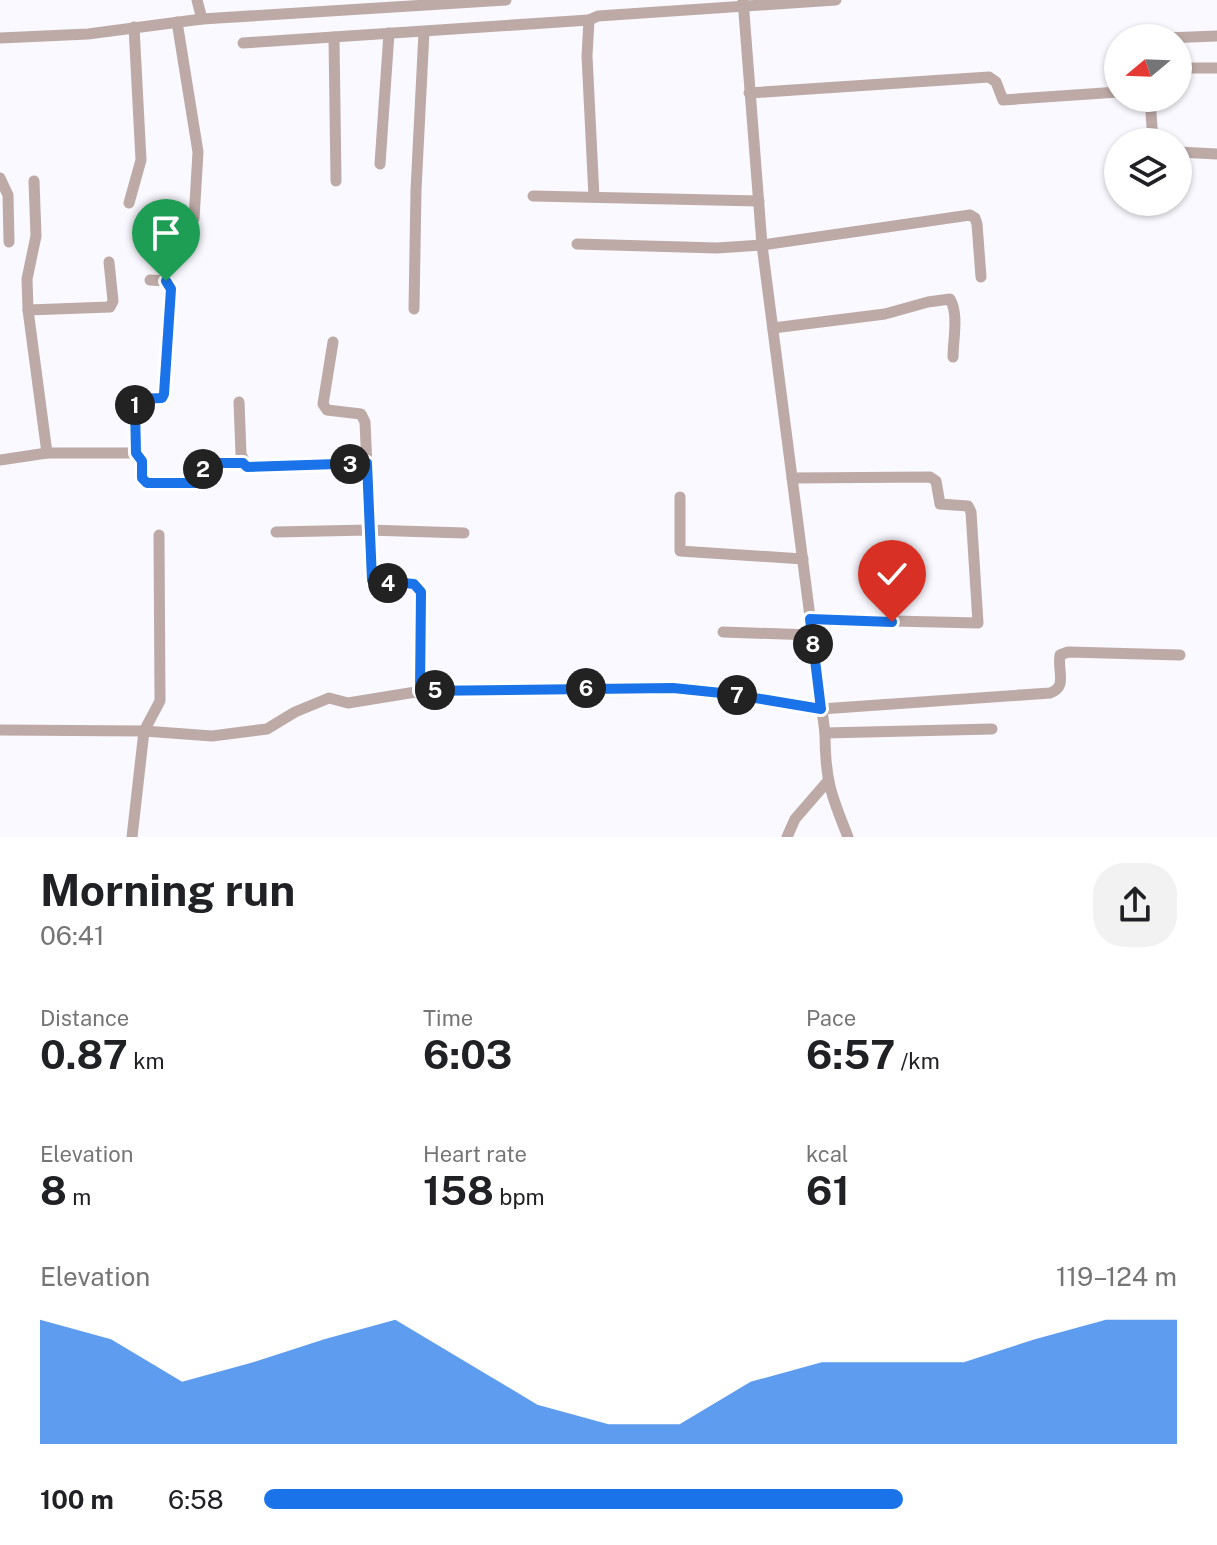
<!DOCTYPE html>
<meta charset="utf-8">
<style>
:root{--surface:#fff;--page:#f2f2f2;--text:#202124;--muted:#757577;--accent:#1a73e8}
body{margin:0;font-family:"Public Sans",sans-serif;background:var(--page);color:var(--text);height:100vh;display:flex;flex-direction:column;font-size:30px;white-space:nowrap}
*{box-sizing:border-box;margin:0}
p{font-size:26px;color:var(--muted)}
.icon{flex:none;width:44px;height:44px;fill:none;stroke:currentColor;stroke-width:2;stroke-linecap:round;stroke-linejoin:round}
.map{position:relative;height:837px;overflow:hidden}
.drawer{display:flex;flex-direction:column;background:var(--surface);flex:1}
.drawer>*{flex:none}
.needle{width:52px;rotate:251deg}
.buttons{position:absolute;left:1104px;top:24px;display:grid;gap:16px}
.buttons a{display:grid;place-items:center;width:88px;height:88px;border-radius:50%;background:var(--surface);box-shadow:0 2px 6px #0004;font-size:40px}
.pin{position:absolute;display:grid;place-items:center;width:68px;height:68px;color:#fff;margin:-82px -34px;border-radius:50% 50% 50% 0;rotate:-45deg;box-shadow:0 0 8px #0007}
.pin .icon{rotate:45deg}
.km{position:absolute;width:40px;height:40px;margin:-20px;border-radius:50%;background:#222;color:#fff;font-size:22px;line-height:40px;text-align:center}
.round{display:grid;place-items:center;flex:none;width:84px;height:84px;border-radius:32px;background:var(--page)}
.overview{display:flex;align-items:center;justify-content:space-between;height:136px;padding:0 40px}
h1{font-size:44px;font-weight:700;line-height:60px}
.metrics{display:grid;grid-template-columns:repeat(3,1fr);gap:12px;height:136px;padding:8px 40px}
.metrics div{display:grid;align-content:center}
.metrics b{font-size:40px;font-weight:700}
.metrics small{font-size:22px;font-weight:400}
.metrics p{font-size:22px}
.chart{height:224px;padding:16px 40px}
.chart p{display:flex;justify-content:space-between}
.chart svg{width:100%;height:144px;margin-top:8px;fill:var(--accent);opacity:.7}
ul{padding:0 40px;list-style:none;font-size:26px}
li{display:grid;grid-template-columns:128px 96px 1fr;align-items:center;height:60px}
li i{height:20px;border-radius:10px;background:var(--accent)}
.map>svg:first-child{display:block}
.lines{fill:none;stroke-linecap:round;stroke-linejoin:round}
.minor{stroke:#bdaaa7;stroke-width:11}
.route-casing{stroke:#fff;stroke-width:16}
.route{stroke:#1a73e8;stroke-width:10}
</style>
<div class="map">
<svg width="1217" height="837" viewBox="0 0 1217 837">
<rect width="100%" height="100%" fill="#f9f9ff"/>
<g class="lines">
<g class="minor">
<polyline points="197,0 202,19"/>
<path d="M 743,0 L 762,245 L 825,733 C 825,780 831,795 848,837"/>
<polyline points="177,22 198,152 194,219"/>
<polyline points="334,37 336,181"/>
<polyline points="0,38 88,34 202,19 506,0"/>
<polyline points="1166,38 1217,36"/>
<polyline points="243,43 589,20"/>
<polyline points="1178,68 1217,68"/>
<polyline points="749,93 989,77 996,82 1003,100 1118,92"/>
<polyline points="1150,98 1153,142"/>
<polyline points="1178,152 1217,154"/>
<polyline points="380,164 389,33"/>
<polyline points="0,178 8,195 9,242"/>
<polyline points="34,181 36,236 27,279 28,310 47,453 136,453 140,455 142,478 147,483 199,483 203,480 203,468 207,464 243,463"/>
<polyline points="533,196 759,201"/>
<polyline points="594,197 587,56 589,20 598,16 836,0"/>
<polyline points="129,203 141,160 134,27"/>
<polyline points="577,244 717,248 762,245 970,215 975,218 977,224 981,277"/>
<polyline points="414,309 416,190 424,32"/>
<polyline points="28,310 110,307 113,301 109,262"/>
<path d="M 773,328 L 885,314 L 928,302 L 950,299 C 959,314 953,340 953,357"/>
<polyline points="333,342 323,404 327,410 361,414 365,422 372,580 414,584 421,592 420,691"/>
<polyline points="239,402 241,454 247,467 367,463"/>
<polyline points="136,453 135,401 138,399 162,398 165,385 171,289 166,281 150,280"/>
<polyline points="0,460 47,453"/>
<polyline points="792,478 930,477 936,481 940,504 968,506 971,512 978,623 810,619"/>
<polyline points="680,497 680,551 803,559"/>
<polyline points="276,532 368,530 464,533"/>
<polyline points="723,632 812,635"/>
<path d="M 0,730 L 144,731 L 212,736 L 267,729 L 295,712 L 329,698 L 348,703 L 428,690 L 673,688 L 731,694 L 821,709 L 1050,693 C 1068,687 1057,671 1060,655 L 1068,652 L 1180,655"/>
<polyline points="825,733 992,729"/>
<polyline points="132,837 144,731 160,701 159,535"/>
<polyline points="787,837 795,819 827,782"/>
</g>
</g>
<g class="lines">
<defs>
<polyline id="route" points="166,281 171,289 164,394 162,398 138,399 135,407 136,453 142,461 142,478 147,483 199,483 203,480 203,468 211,463 243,463 247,467 367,463 372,580 414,584 421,592 420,691 673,688 731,694 821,709 810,619 892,622"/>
</defs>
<use href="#route" class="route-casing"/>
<use href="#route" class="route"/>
</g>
</svg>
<div class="buttons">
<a><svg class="needle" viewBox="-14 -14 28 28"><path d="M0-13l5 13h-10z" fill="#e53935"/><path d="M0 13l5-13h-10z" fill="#757577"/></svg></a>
<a><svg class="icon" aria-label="layers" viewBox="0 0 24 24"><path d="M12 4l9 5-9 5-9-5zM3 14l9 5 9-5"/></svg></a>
</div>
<div class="pin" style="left:166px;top:281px;background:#1e9e55"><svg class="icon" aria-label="arrive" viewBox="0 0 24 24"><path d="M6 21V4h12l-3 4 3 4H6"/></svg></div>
<div class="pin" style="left:892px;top:622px;background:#d93025"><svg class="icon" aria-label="check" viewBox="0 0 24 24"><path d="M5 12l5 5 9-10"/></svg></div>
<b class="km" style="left:135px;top:405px">1</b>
<b class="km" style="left:203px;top:469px">2</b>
<b class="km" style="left:350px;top:464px">3</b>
<b class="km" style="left:388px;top:583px">4</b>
<b class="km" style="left:435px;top:690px">5</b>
<b class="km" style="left:586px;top:688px">6</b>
<b class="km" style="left:737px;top:695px">7</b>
<b class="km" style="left:813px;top:644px">8</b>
</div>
<section class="drawer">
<div class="overview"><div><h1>Morning run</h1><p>06:41</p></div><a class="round"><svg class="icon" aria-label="share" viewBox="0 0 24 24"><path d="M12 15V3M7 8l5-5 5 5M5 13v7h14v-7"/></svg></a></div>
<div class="metrics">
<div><p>Distance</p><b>0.87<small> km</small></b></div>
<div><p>Time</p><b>6:03</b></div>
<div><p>Pace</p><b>6:57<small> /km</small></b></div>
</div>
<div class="metrics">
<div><p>Elevation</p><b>8<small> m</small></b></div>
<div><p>Heart rate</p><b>158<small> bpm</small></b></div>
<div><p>kcal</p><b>61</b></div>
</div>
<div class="chart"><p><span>Elevation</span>119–124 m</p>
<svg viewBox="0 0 160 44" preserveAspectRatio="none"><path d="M0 44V6L10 12L20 25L30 19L40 12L50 6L60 19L70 32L80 38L90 38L100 25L110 19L120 19L130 19L140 12L150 6L160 6V44z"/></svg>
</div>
<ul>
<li><b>100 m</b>6:58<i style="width:70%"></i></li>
</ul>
</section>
